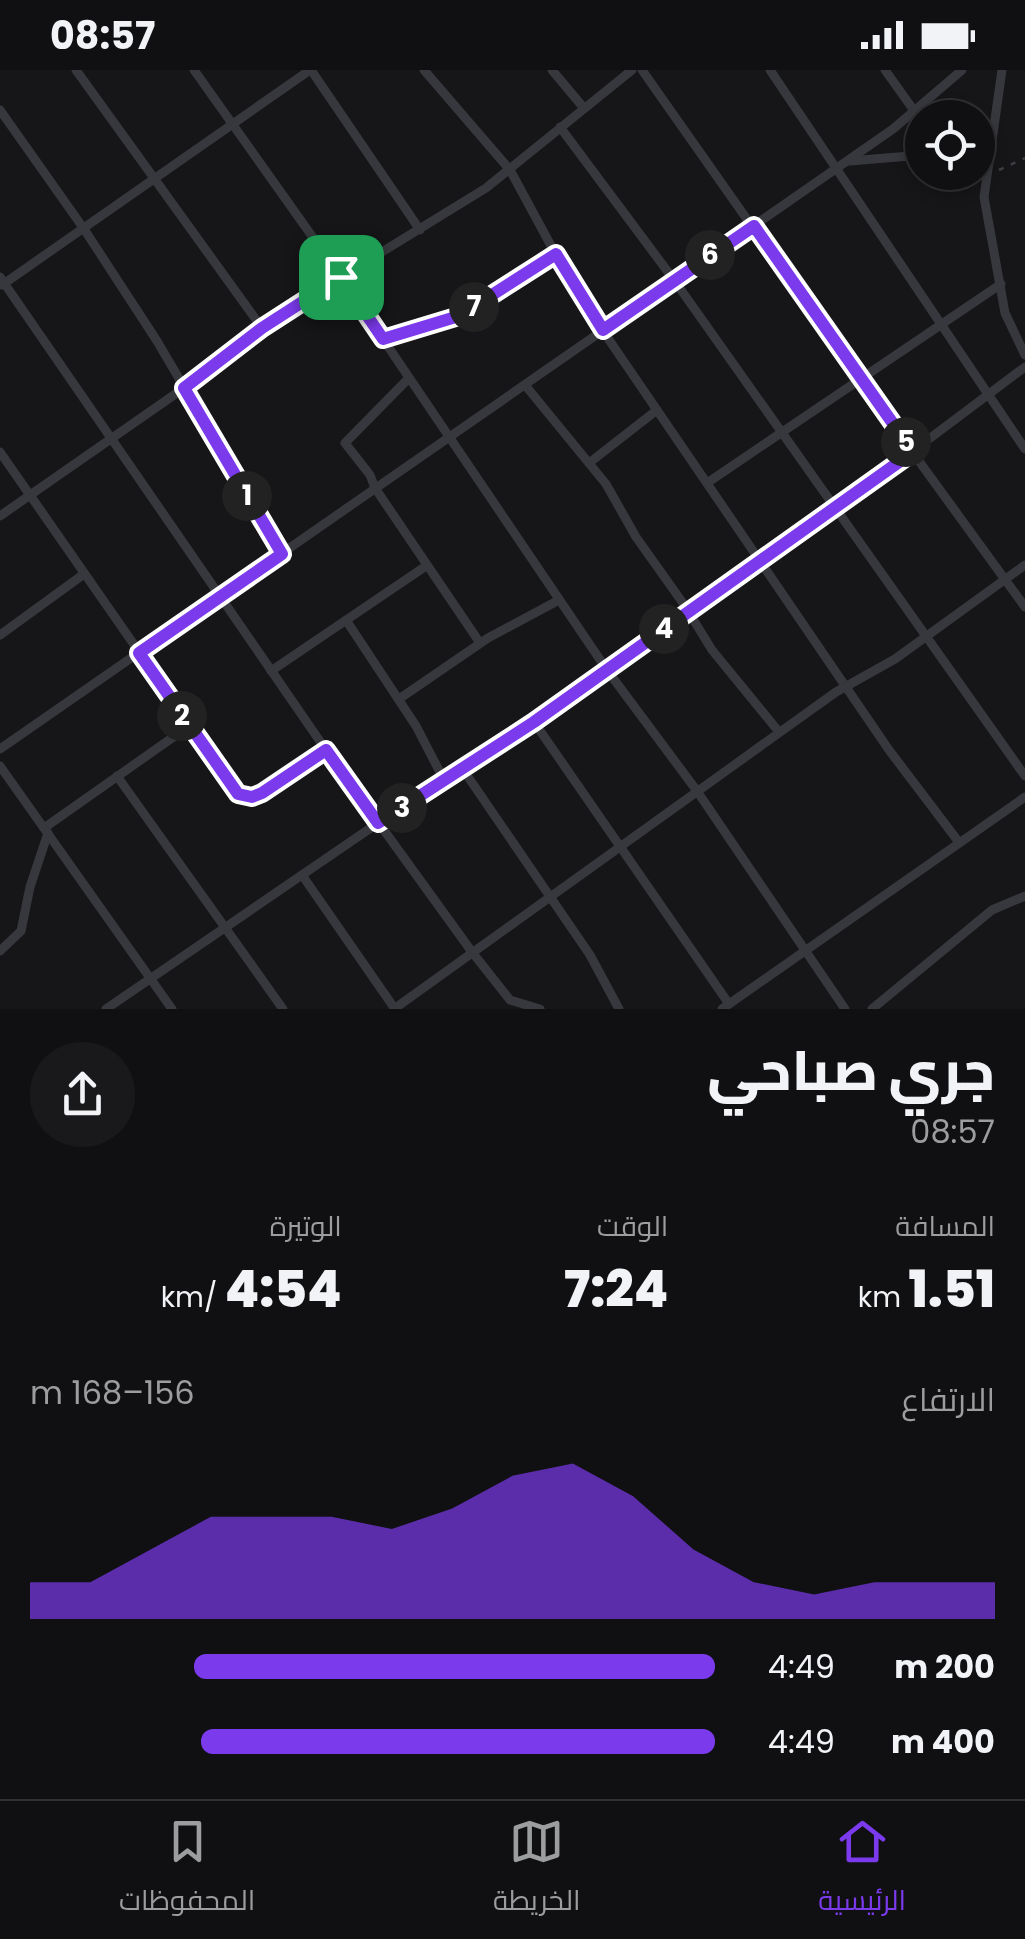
<!DOCTYPE html>
<html lang="ar">
<meta charset="utf-8">
<style>
:root{--surface:#101012;--page:#19191b;--text:#f1f3f6;--muted:#9c9d9f;--line:#303032;--accent:#7c3aed}
body{margin:0;font-family:Poppins,Cairo,sans-serif;background:var(--page);color:var(--text);direction:rtl;height:100vh;display:flex;flex-direction:column;font-size:38px;white-space:nowrap}
*{box-sizing:border-box;margin:0}
p{font-size:32px;color:var(--muted)}
.icon{flex:none;width:55px;height:55px;fill:none;stroke:currentColor;stroke-width:2;stroke-linecap:round;stroke-linejoin:round}
.map{position:relative;height:939px;overflow:hidden;direction:ltr}
.details{display:flex;flex-direction:column;background:var(--surface);flex:1}
.details>*{flex:none}
.buttons{position:absolute;left:905px;top:30px;display:grid;gap:20px}
.buttons a{display:grid;place-items:center;width:90px;height:90px;border-radius:50%;background:var(--surface);box-shadow:0 5px 15px #0003,0 0 0 2px var(--line);font-size:50px}
.pin{position:absolute;display:grid;place-items:center;width:85px;height:85px;color:#fff;margin:-42px;border-radius:20px;box-shadow:0 5px 15px #0006}
.km{position:absolute;width:50px;height:50px;margin:-25px;border-radius:50%;background:#222;color:#fff;font-size:28px;line-height:50px;text-align:center}
.round{display:grid;place-items:center;flex:none;width:105px;height:105px;border-radius:52px;background:var(--page)}
.headline{display:flex;align-items:center;justify-content:space-between;height:170px;padding:0 30px}
h1{font-size:55px;font-weight:800;line-height:75px}
.figures{display:grid;grid-template-columns:repeat(3,1fr);gap:15px;height:170px;padding:10px 30px}
.figures div{display:grid;align-content:center}
.figures b{font-size:50px;font-weight:800}
.figures small{font-size:28px;font-weight:400}
.figures p{font-size:28px}
.chart{height:280px;padding:20px 30px}
.chart p{display:flex;justify-content:space-between}
.chart svg{width:100%;height:180px;margin-top:10px;fill:var(--accent);opacity:.7}
ul{padding:0 30px;list-style:none;font-size:32px}
li{display:grid;grid-template-columns:160px 120px 1fr;align-items:center;height:75px}
li i{height:25px;border-radius:12px;background:var(--accent)}
.status{display:flex;justify-content:space-between;align-items:center;height:70px;padding:0 50px;background:var(--surface);direction:ltr}
.status svg{height:28px;fill:currentColor}
.tab-bar{display:flex;justify-content:space-around;align-items:center;height:140px;border-top:2px solid var(--line);background:var(--surface);font-size:28px;color:var(--muted)}
.tab-bar a{display:grid;justify-items:center;gap:5px}
.tab-bar .active{color:var(--accent)}
.map>svg:first-child{display:block}
.lines{fill:none;stroke-linecap:round;stroke-linejoin:round}
.path{stroke:#3d3f44;stroke-width:2.5;stroke-dasharray:5 8;stroke-linecap:butt}
.street{stroke:#37383d;stroke-width:9}
.route-casing{stroke:#fff;stroke-width:20}
.route{stroke:#7c3aed;stroke-width:12}
</style>
<div class="status"><b>08:57</b><svg viewBox="0 0 49 12"><path d="M0 12V9h3v3zM5 12V6h3v6zM10 12V3h3v9zM15 12V0h3v12zM26 1h20v11H26zM47 4h2v5h-2z"/></svg></div>
<div class="map">
<svg width="1025" height="939" viewBox="0 0 1025 939">
<rect width="100%" height="100%" fill="#161618"/>
<g class="lines">
<polyline class="path" points="999,100 1025,88"/>
<g class="street">
<polyline points="76,0 262,258"/>
<polyline points="194,0 341,207 607,600 697,721 845,939"/>
<polyline points="311,0 420,160"/>
<polyline points="424,0 510,100 556,185 603,261 889,680 958,771"/>
<polyline points="552,0 583,37"/>
<polyline points="642,0 860,310 1025,537"/>
<polyline points="770,0 1025,379"/>
<polyline points="885,0 915,42"/>
<polyline points="1002,0 984,127 1005,243 1025,285"/>
<polyline points="0,40 84,159 157,271 282,484"/>
<polyline points="560,57 674,210 1025,706"/>
<polyline points="850,91 922,85"/>
<polyline points="0,207 326,680 472,882 510,930 540,939"/>
<polyline points="2,215 310,0"/>
<polyline points="383,269 459,246 556,185"/>
<polyline points="409,308 345,373 370,405 375,418 480,573"/>
<polyline points="525,315 606,414 636,467 685,536 712,580 779,662"/>
<polyline points="0,382 238,724 252,727 261,723 326,680"/>
<polyline points="589,393 657,340"/>
<polyline points="707,413 1001,214"/>
<polyline points="0,446 184,318 294,236 486,118 632,0"/>
<polyline points="346,550 416,656 444,710"/>
<polyline points="0,565 84,504"/>
<polyline points="271,601 426,496"/>
<polyline points="399,629 488,568 559,530"/>
<polyline points="534,652 729,934"/>
<polyline points="0,679 893,59 962,0"/>
<polyline points="0,696 172,939"/>
<polyline points="462,698 590,885 619,939"/>
<polyline points="117,706 283,939"/>
<polyline points="44,758 189,656"/>
<polyline points="302,805 395,939"/>
<polyline points="0,881 21,861 30,817 48,763"/>
<polyline points="106,939 378,753 534,652 913,381 1025,297"/>
<polyline points="394,939 836,622 895,589 1025,495"/>
<polyline points="722,939 1025,727"/>
<polyline points="872,939 992,840 1025,826"/>
</g>
</g>
<g class="lines">
<defs>
<polygon id="route" points="754,156 913,382 534,652 378,753 326,680 262,723 252,727 238,724 139,583 282,484 184,318 262,258 341,207 383,269 459,246 556,184 603,260"/>
</defs>
<use href="#route" class="route-casing"/>
<use href="#route" class="route"/>
</g>
</svg>
<div class="buttons">
<a><svg class="icon" aria-label="locate" viewBox="0 0 24 24"><circle cx="12" cy="12" r="6"/><path d="M12 2v4M12 18v4M2 12h4M18 12h4"/></svg></a>
</div>
<div class="pin" style="left:341px;top:207px;background:#1e9e55"><svg class="icon" aria-label="arrive" viewBox="0 0 24 24"><path d="M6 21V4h12l-3 4 3 4H6"/></svg></div>
<b class="km" style="left:247px;top:426px">1</b>
<b class="km" style="left:182px;top:646px">2</b>
<b class="km" style="left:402px;top:738px">3</b>
<b class="km" style="left:664px;top:559px">4</b>
<b class="km" style="left:906px;top:372px">5</b>
<b class="km" style="left:710px;top:185px">6</b>
<b class="km" style="left:474px;top:237px">7</b>
</div>
<section class="details">
<div class="headline"><div><h1>جري صباحي</h1><p>08:57</p></div><a class="round"><svg class="icon" aria-label="share" viewBox="0 0 24 24"><path d="M12 15V3M7 8l5-5 5 5M5 13v7h14v-7"/></svg></a></div>
<div class="figures">
<div><p>المسافة</p><b>1.51<small> km</small></b></div>
<div><p>الوقت</p><b>7:24</b></div>
<div><p>الوتيرة</p><b>4:54<small> /km</small></b></div>
</div>
<div class="chart"><p><span>الارتفاع</span>156–168 m</p>
<svg viewBox="0 0 160 44" preserveAspectRatio="none"><path d="M0 44V35L10 35L20 27L30 19L40 19L50 19L60 22L70 17L80 9L90 6L100 14L110 27L120 35L130 38L140 35L150 35L160 35V44z"/></svg>
</div>
<ul>
<li><b>200 m</b>4:49<i style="width:76%"></i></li>
<li><b>400 m</b>4:49<i style="width:75%"></i></li>
</ul>
</section>
<nav class="tab-bar">
<a class="active"><svg class="icon" aria-label="home" viewBox="0 0 24 24"><path d="M3 11l9-7 9 7M6 9v11h12V9"/></svg>الرئيسية</a>
<a><svg class="icon" aria-label="map" viewBox="0 0 24 24"><path d="M3 6l6-2 6 2 6-2v14l-6 2-6-2-6 2zM9 4v14M15 6v14"/></svg>الخريطة</a>
<a><svg class="icon" aria-label="saved" viewBox="0 0 24 24"><path d="M7 4h10v16l-5-4-5 4z"/></svg>المحفوظات</a>
</nav>
